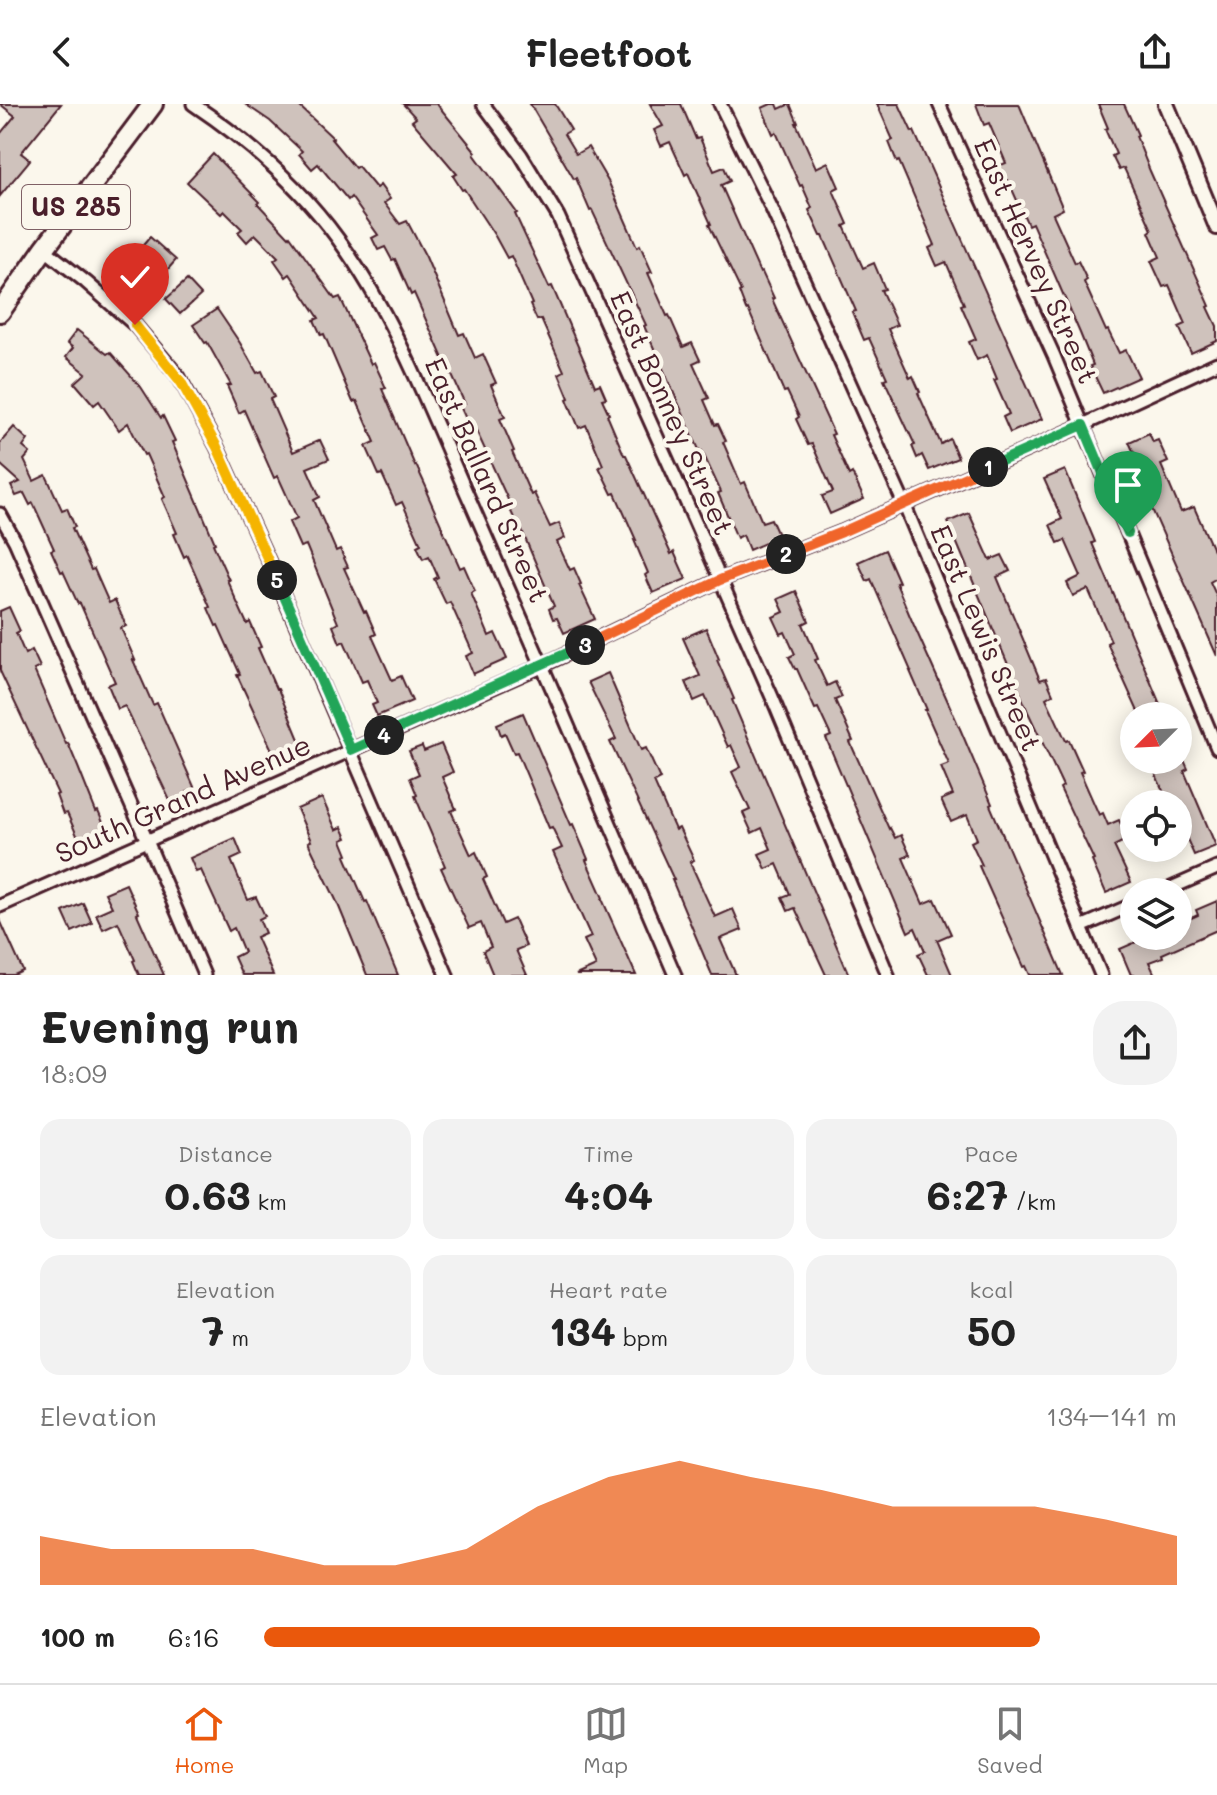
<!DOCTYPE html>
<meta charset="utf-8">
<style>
:root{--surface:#fff;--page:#f2f2f2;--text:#222;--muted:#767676;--line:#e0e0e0;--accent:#ea580c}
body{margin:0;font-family:Mali,sans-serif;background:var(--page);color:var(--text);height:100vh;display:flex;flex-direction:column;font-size:30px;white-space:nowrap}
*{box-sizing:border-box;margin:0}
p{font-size:26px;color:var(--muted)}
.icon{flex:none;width:44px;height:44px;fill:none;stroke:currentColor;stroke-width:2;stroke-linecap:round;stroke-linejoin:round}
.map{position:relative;height:871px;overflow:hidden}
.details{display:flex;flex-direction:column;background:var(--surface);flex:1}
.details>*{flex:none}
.needle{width:52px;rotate:246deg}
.controls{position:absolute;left:1120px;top:598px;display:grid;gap:16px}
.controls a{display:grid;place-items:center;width:72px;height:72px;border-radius:50%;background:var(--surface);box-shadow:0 4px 20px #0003;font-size:40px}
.pin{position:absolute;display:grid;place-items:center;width:68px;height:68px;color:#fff;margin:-82px -34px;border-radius:50% 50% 50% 0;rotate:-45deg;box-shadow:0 0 8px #0007}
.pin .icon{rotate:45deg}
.km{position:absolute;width:40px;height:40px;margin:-20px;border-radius:50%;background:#222;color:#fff;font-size:22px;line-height:40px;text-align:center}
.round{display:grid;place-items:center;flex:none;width:84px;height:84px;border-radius:32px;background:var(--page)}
.summary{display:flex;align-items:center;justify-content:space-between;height:136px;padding:0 40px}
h1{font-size:44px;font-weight:800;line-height:60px}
.metrics{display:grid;grid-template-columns:repeat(3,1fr);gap:12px;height:136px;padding:8px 40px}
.metrics div{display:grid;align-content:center;border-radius:20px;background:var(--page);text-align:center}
.metrics b{font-size:40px;font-weight:800}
.metrics small{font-size:22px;font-weight:400}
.metrics p{font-size:22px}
.chart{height:224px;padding:16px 40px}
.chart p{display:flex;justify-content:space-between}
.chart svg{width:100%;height:144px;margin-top:8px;fill:var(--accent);opacity:.7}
ul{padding:0 40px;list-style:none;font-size:26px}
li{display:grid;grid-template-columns:128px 96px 1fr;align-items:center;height:60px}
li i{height:20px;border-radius:10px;background:var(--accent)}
header{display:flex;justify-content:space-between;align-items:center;height:104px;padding:0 40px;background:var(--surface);font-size:36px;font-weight:800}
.dock{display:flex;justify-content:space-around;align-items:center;height:112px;border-top:2px solid var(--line);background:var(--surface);font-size:22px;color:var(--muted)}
.dock a{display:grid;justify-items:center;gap:4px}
.dock .active{color:var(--accent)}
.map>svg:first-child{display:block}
.building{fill:#cfc2bc;stroke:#4a1f2b;stroke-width:2}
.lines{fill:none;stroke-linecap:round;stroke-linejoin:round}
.minor-casing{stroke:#4a1f2b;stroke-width:17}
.tertiary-casing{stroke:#4a1f2b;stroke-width:20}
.primary-casing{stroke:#4a1f2b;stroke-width:24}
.minor{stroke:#fbf7ec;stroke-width:11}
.tertiary{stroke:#fbf7ec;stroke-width:14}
.primary{stroke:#fbf7ec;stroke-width:18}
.split-1-casing{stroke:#fff;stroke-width:16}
.split-2-casing{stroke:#fff;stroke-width:16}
.split-3-casing{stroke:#fff;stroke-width:16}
.split-4-casing{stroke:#fff;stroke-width:16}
.split-5-casing{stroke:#fff;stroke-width:16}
.split-6-casing{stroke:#fff;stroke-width:16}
.split-7-casing{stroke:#fff;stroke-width:16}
.split-1{stroke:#22a559;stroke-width:10}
.split-2{stroke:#f0652b;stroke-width:10}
.split-3{stroke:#f0652b;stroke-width:10}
.split-4{stroke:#22a559;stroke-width:10}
.split-5{stroke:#22a559;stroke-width:10}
.split-6{stroke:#f5b400;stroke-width:10}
.split-7{stroke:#f5b400;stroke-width:10}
.labels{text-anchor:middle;stroke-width:8;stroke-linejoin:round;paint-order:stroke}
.shield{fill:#fbf7ec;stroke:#7f6065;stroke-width:2}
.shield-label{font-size:26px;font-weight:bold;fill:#4a1f2b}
.street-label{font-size:28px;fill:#4a1f2b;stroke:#fbf7ec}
</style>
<header><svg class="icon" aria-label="back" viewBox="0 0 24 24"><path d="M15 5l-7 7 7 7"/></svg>Fleetfoot<svg class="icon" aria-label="share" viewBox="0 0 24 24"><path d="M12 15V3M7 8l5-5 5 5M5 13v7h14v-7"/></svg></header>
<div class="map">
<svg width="1217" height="871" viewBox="0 0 1217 871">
<rect width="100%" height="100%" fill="#fbf7ec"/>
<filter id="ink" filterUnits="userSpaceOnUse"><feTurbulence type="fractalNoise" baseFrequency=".0125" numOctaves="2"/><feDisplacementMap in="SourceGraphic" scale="16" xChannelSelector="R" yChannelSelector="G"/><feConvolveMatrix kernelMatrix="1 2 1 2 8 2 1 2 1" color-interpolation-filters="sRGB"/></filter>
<g filter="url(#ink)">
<g class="building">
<polygon points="0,0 61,0 21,49 30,56 0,92 0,30 15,12"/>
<polygon points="245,0 297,0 333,34 331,35 355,64 358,62 376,84 380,81 390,95 384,99 400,120 407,117 426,153 459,231 464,229 475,254 483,250 496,279 491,281 505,313 500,315 514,347 512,348 531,391 534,389 550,423 559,419 565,434 557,438 570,466 574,464 581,480 579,481 595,515 564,529 557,514 553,515 549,505 554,502 522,427 520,427 508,401 510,400 476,326 472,328 460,302 465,300 446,258 445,259 414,189 411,191 395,155 392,156 385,143 378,146 372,134 378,131 351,93 348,96 318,60 312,65 299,50 302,47 270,17"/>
<polygon points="403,0 437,0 476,48 474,50 517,109 515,110 549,183 552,182 595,282 600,280 606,294 602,295 609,310 607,311 624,351 626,351 671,450 674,448 686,475 653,489 645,471 648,469 634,436 636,436 615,389 612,390 599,363 603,361 586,321 579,324 567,295 569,294 559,270 564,267 541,215 537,216 530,201 532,200 511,152 507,154 495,132 464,85 462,86 453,72 457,70 412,17 416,14"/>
<polygon points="530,0 555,0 571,26 564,30 576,50 588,43 609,79 637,143 640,141 652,168 648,169 667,212 669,211 683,243 692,239 700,256 693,259 709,294 704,296 715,321 718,320 726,337 723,338 741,380 745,378 762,418 771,415 779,433 749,446 743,431 737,434 718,389 721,388 702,347 700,348 644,222 646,221 592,106 590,107 576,74 574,75"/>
<polygon points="650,0 681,0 696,35 700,34 714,67 724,63 730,77 721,81 760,169 762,168 774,194 772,195 834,330 831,331 849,371 852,369 864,395 830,410 822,392 833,388 812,340 808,341 796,315 799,313 787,287 784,288 748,205 746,206 739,188 741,187 709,121 711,120 688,69 685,71 670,38 661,42 654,26 663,22"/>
<polygon points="771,0 777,0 779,5 790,0 798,19 796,19 816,64 828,58 839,83 833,86 848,120 844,122 863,164 874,159 885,185 881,186 897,221 888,225 910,274 913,272 920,288 918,289 941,340 950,335 958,354 929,366 922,351 917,354 912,342 915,341 884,275 887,274 869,234 864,236 852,208 856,207 823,132 821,132 809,106 812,104 802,81 800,82 776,28 773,30 762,4"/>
<polygon points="877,0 899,0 912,28 914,27 1042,315 1010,329 1003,313 1009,310 994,276 997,275 987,251 977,256 969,238 976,235 961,201 964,200 946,158 937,162 929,144 935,141 899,57 897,58 889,38 893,36"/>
<polygon points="976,0 1019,0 1063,105 1053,110 1075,159 1078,157 1087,176 1084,178 1106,227 1108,226 1119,249 1126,246 1139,273 1103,289 1090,262 1093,261 1080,229 1032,119 1028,121 1008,76 998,81 991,65 1006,59 989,19 984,21"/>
<polygon points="1098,0 1124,0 1138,31 1136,32 1150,67 1210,202 1208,203 1217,222 1217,237 1191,249 1179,223 1186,220 1169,181 1163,183 1151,157 1160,153 1149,128 1152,126 1124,64 1119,66 1112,52 1116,50 1105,25 1108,24"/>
<polygon points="213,50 260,98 258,100 289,133 290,132 335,195 340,193 371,260 374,258 386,284 382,285 415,362 416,361 428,387 426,387 460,464 464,462 475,487 471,489 489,532 495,529 507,555 473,570 466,552 473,549 450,498 446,500 434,475 438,473 429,452 423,455 417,442 421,440 402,398 396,401 382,370 379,371 366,342 375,338 357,297 353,298 324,230 321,231 314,216 319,214 290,170 286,173 274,156 278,153 255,130 247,138 238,128 242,125 224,107 221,110 187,78"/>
<polygon points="150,133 176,156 153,182 127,160"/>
<polygon points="187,176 201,191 180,210 166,195"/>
<polygon points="217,205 240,239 257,269 262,267 274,293 270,295 293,348 320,336 329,355 307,364 320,393 314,396 336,447 340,445 348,463 344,464 364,508 366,507 376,530 372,532 392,576 401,572 412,597 377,612 372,601 377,599 367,576 362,578 344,537 340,539 333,522 338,519 306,441 300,443 289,418 297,414 278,372 274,374 244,306 239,309 227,282 231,281 207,238 205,239 193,221"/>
<polygon points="77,226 107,250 110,248 141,283 161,314 163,312 175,337 172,338 215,439 213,440 229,476 227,476 247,520 250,518 261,543 258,544 276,585 278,585 303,645 277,657 237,571 240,570 218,521 216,522 208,504 210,503 187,451 184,453 174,430 177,429 162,395 165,393 146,350 144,351 128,319 119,326 99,297 94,301 75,279 86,269 66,253 73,244 67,239"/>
<polygon points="14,323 28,336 23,343 30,349 24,356 34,377 46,371 62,406 67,404 75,423 72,424 91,466 94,465 109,499 115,496 126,522 121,524 135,556 133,556 153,601 157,599 195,685 185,689 188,696 173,703 125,602 118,605 108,581 115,578 80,499 78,500 63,467 61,468 51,446 54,445 33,399 30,401 24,389 16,392 11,382 20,378 0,360 0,339"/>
<polygon points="1149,329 1153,338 1158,336 1168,358 1161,361 1181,408 1194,403 1217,455 1217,474 1210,478 1217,493 1217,552 1140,378 1146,375 1129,338"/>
<polygon points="1065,366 1095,438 1092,439 1165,612 1140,612 1107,539 1111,537 1088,485 1073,492 1067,479 1081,472 1065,436 1058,439 1050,421 1062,415 1044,375"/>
<polygon points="969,409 990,456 1002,451 1010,467 997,473 1040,576 1046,574 1053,590 1046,594 1066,637 1069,636 1083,667 1080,668 1099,711 1103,709 1108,721 1119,716 1128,735 1114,742 1131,778 1106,789 1092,757 1094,756 1060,684 1063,682 1028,608 948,418"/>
<polygon points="885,446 899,478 896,479 912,517 961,627 992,700 990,701 1063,871 1030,871 1026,862 1024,863 979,762 982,761 971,738 977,735 967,711 951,718 941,696 953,691 941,663 949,660 925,606 927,606 910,567 911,567 871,475 867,477 858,458"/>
<polygon points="796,487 809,517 803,520 818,555 815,556 827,582 835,578 842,593 835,596 853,637 850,638 889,725 890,724 895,734 901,731 910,751 903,754 923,800 935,795 951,830 937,836 952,871 928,871 918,850 925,847 915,824 908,828 826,634 831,632 818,604 815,605 797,565 795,565 789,553 795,550 785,528 781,530 773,513 784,508 778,495"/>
<polygon points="9,503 20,527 16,529 25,550 32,546 40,563 34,566 66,640 68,639 78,663 96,708 98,707 108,730 91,737 89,731 79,736 67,709 63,710 56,691 58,690 0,567 0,507"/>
<polygon points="706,524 719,555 717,556 734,595 732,596 849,871 826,871 795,804 788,807 782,793 790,790 777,760 766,765 759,750 771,745 762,724 752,729 743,709 750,706 732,668 741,663 731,641 728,643 705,592 694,597 686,578 700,572 683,534"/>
<polygon points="608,569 641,646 646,644 660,675 654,678 675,726 679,724 694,756 690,758 715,813 733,805 742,826 720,835 736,871 712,871 672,776 674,776 610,638 616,635 588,578"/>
<polygon points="523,609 571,721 573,720 588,755 586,756 603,794 602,795 636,871 576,871 596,862 584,836 591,833 553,748 562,744 552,723 549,724 517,648 514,649 505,629 501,631 497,620"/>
<polygon points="441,640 453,668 442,673 456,705 451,707 471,751 476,748 487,773 483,775 503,820 514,815 526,842 516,846 527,871 493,871 483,847 491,843 481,819 469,824 441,764 445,762 415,692 417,691 410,674 419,670 409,647 422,642 424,647"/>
<polygon points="1158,656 1184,656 1188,665 1184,667 1216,742 1194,751 1178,715 1178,700 1139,700 1164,689 1152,662 1160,659"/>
<polygon points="322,694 336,726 342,723 347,734 342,736 348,751 345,752 365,798 367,797 398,871 367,871 337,798 308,738 311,737 297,705"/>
<polygon points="235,734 242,751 231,756 248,796 256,793 265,812 259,815 265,829 256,833 273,871 242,871 234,853 244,848 234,824 229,827 201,766 196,768 190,754"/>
<polygon points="126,780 139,809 137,810 164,871 139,871 133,857 135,856 118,818 103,825 96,810 112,803 105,789"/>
<polygon points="1217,797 1217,826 1162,850 1163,853 1149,858 1155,871 1131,871 1120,845 1150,832 1178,832 1178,820 1198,811 1196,806"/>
<polygon points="83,799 92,819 72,828 63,808"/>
<polygon points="0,816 23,867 14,871 0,871"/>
</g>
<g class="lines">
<defs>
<g id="minor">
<path d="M 193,0 C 248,37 299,81 338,135 C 396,214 431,310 471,399 C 540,556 608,713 675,871"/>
<polyline points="483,0 521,51 558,112 688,402 772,593 888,871"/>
<polyline points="720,0 772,105 904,400 1101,871"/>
<polyline points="939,0 1054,252 1217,644"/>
<polyline points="44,145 86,178 135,221 179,273 217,343 269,458 447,871"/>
<polyline points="0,410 15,437 147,737 204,871"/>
<polyline points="1162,788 1217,764"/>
<polyline points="0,802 543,561 720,476 842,428 1083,321 1217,259"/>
<polyline points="1081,823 1134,800"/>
</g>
<polyline id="tertiary" points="1166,0 1217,123"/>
<polyline id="primary" points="0,208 44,145 153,0"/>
</defs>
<use href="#minor" class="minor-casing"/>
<use href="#tertiary" class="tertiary-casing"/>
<use href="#primary" class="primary-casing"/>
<use href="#minor" class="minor"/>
<use href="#tertiary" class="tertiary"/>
<use href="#primary" class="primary"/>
</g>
</g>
<g class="lines" filter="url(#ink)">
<defs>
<polyline id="split-1" points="988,363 1083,321 1128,429"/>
<polyline id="split-2" points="786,450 842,428 988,363"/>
<polyline id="split-3" points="585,541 720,476 786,450"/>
<polyline id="split-4" points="384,631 585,541"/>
<polyline id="split-5" points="277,476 351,646 384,631"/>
<polyline id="split-6" points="181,278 217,343 277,476"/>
<polyline id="split-7" points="135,221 181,278"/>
</defs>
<use href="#split-1" class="split-1-casing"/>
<use href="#split-2" class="split-2-casing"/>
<use href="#split-3" class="split-3-casing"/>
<use href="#split-4" class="split-4-casing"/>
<use href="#split-5" class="split-5-casing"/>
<use href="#split-6" class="split-6-casing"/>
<use href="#split-7" class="split-7-casing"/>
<use href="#split-1" class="split-1"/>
<use href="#split-2" class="split-2"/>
<use href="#split-3" class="split-3"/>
<use href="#split-4" class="split-4"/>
<use href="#split-5" class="split-5"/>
<use href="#split-6" class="split-6"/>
<use href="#split-7" class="split-7"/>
</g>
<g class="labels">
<rect class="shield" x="22" y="81" width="108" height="44" rx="6"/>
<g class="shield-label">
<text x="76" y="112">US 285</text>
</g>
<g class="street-label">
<text transform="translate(1036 157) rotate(66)" y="10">East Hervey Street</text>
<text transform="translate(672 309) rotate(66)" y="10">East Bonney Street</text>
<text transform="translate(487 376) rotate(66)" y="10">East Ballard Street</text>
<text transform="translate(986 534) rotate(67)" y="10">East Lewis Street</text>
<text transform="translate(183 695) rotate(-24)" y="10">South Grand Avenue</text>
</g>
</g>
</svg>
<div class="controls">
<a><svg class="needle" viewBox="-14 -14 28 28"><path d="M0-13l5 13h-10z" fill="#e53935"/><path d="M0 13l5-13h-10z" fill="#767676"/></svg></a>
<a><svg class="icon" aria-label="locate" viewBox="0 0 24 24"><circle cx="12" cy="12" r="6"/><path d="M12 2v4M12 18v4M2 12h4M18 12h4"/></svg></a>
<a><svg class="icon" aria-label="layers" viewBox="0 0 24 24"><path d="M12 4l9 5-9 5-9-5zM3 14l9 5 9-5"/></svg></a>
</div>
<div class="pin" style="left:1128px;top:429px;background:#1e9e55"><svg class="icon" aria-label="arrive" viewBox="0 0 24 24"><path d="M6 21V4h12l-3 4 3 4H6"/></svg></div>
<div class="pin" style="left:135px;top:221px;background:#d93025"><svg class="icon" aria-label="check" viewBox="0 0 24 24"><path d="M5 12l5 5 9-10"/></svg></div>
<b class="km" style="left:988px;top:363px">1</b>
<b class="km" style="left:786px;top:450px">2</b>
<b class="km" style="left:585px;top:541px">3</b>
<b class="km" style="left:384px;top:631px">4</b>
<b class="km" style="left:277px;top:476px">5</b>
</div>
<section class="details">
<div class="summary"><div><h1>Evening run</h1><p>18:09</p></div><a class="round"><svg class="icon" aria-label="share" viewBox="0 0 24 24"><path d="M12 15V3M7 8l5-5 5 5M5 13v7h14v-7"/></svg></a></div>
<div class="metrics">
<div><p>Distance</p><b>0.63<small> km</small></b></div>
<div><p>Time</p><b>4:04</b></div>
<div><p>Pace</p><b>6:27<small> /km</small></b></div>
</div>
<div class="metrics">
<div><p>Elevation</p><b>7<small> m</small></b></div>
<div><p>Heart rate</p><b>134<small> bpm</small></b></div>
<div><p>kcal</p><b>50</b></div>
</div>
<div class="chart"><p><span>Elevation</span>134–141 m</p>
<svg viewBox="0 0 160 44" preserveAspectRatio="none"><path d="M0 44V29L10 33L20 33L30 33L40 38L50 38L60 33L70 20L80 11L90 6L100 11L110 15L120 20L130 20L140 20L150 24L160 29V44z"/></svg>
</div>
<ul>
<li><b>100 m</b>6:16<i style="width:85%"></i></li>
</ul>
</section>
<nav class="dock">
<a class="active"><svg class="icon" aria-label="home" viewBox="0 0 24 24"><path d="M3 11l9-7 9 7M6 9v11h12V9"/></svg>Home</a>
<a><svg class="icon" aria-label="map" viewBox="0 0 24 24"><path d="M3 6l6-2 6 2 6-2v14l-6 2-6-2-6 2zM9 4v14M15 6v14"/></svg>Map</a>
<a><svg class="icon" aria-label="saved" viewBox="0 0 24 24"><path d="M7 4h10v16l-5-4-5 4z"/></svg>Saved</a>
</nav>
